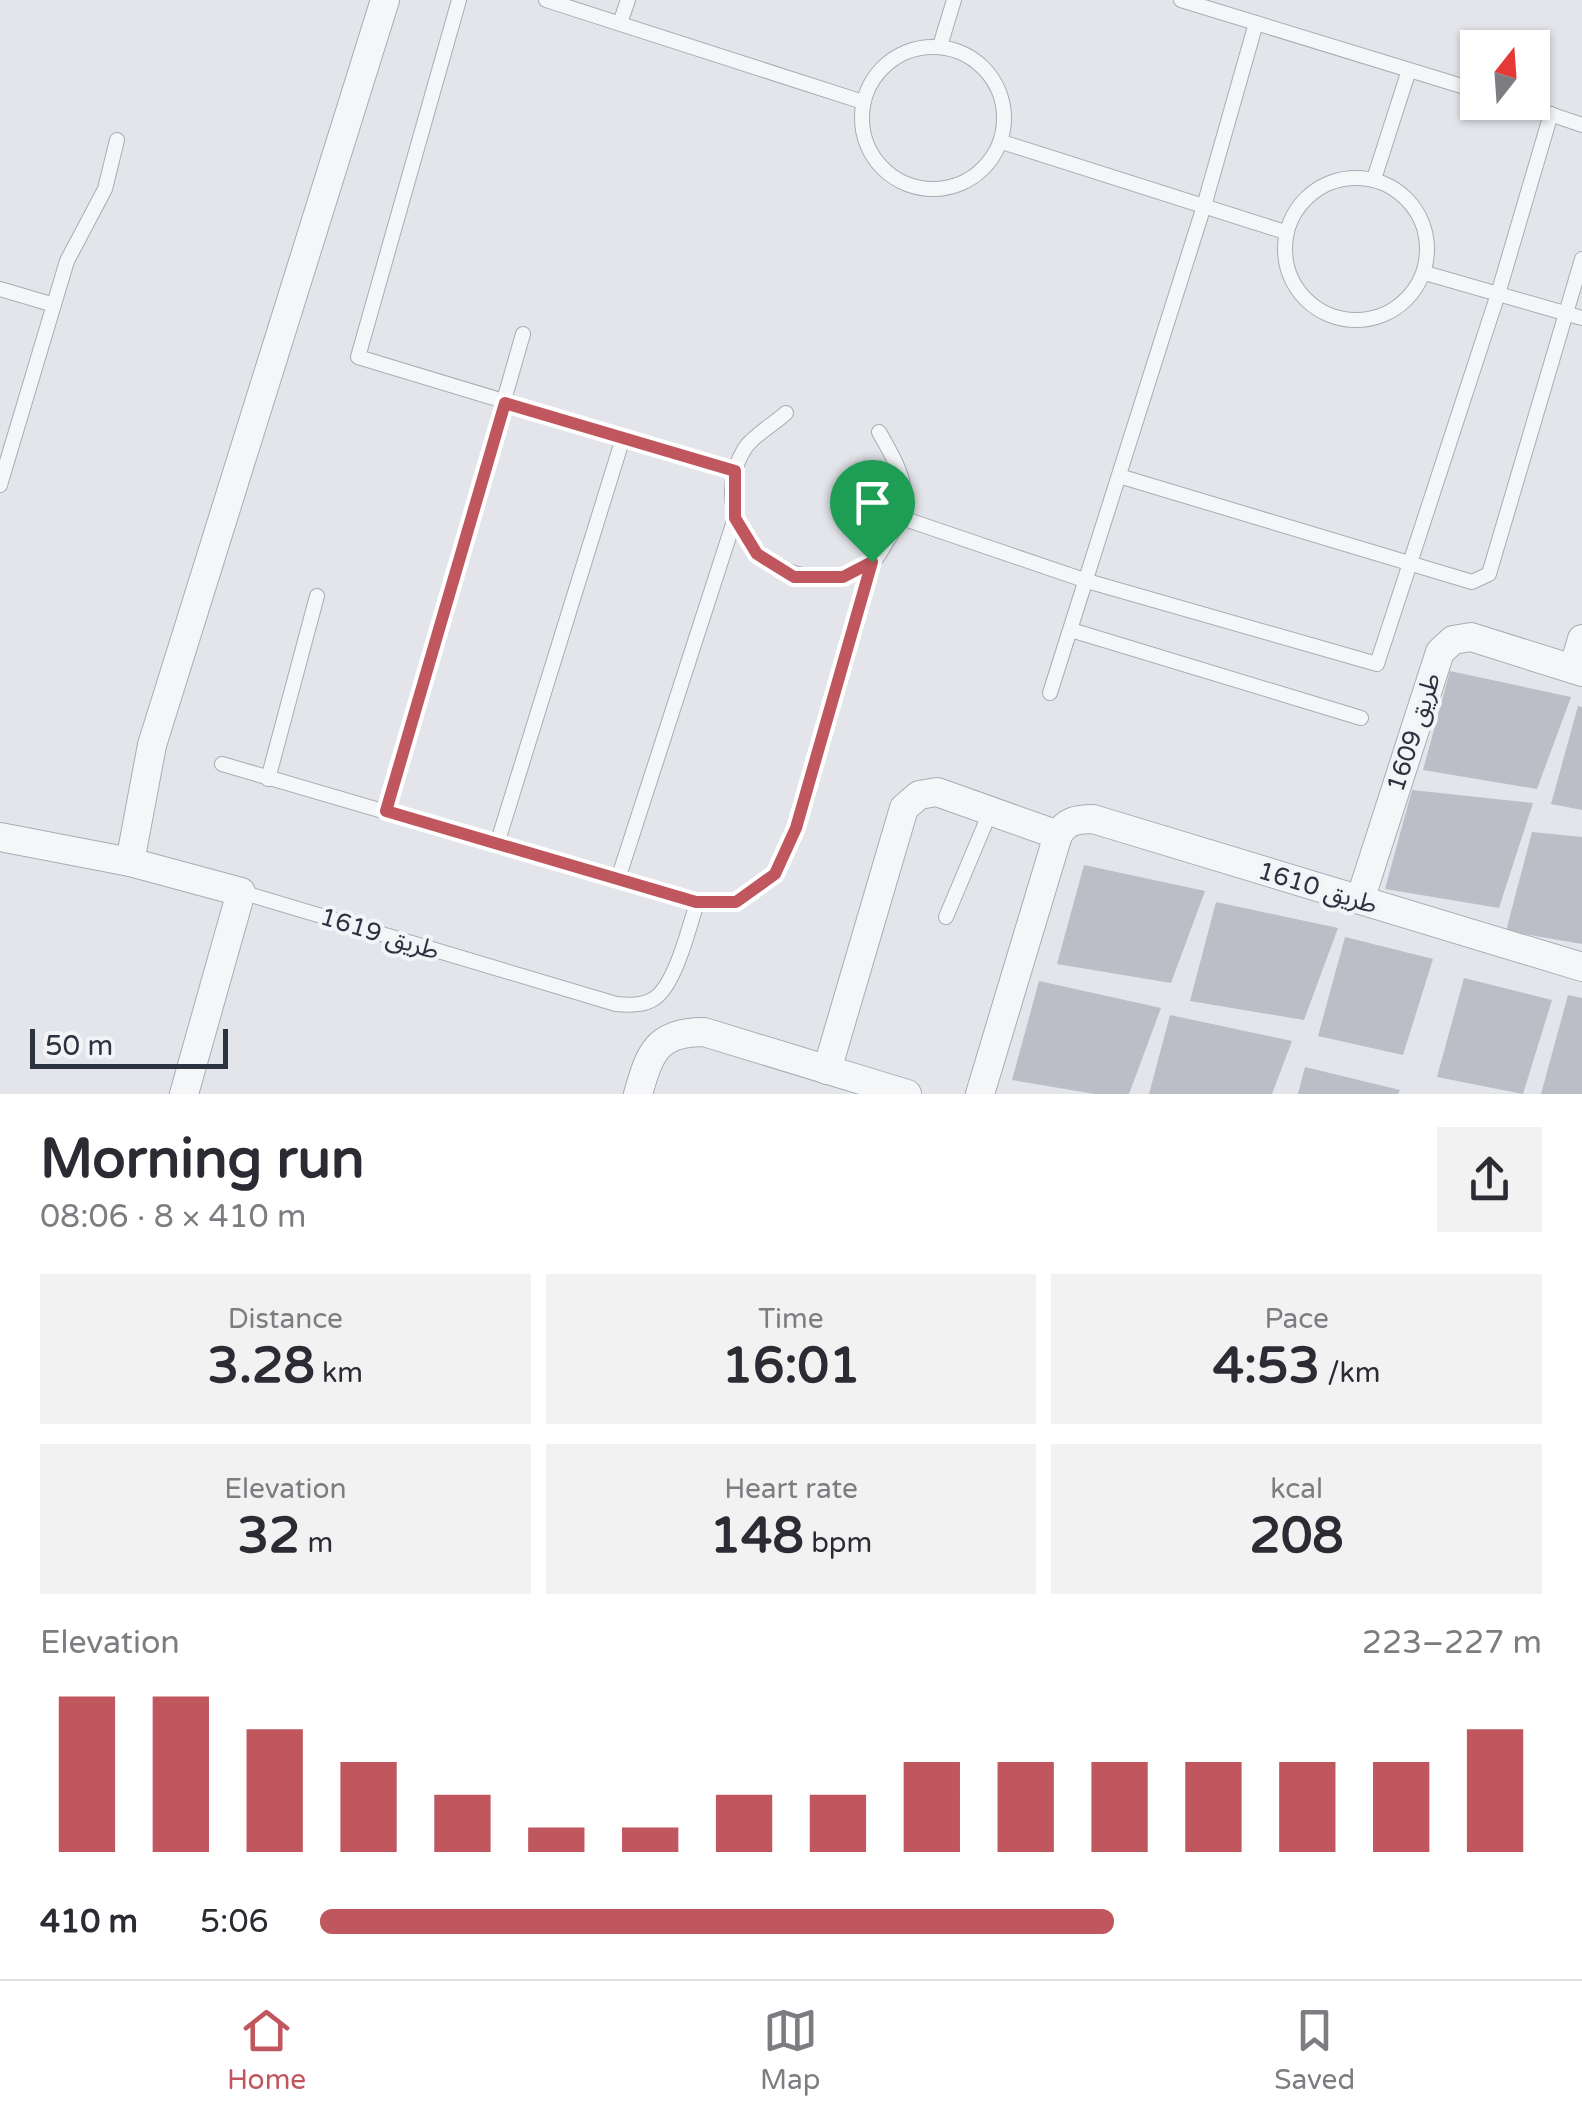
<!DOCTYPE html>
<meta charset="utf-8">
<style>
:root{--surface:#fff;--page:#f2f2f3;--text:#2b2b33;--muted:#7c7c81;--line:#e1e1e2;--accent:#c0575e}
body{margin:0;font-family:"Varela Round","Noto Sans Arabic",sans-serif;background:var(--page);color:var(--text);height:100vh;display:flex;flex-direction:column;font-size:38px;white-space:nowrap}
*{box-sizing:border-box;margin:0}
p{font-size:32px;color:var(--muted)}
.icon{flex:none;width:55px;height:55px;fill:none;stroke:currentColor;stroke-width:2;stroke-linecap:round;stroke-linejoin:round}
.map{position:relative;height:1094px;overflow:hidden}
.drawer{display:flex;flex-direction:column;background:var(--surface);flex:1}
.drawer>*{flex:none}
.needle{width:65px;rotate:17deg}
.fabs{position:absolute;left:1460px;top:30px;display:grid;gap:20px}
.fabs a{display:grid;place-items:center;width:90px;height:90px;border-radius:0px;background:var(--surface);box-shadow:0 2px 8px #0004;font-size:50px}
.scale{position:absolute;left:30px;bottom:25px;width:198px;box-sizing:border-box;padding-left:10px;border:5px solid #2d3240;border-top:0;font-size:28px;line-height:35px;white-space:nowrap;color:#2d3240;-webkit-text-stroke:8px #f3f4f7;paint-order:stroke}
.pin{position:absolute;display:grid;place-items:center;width:85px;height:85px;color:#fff;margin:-102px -42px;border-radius:50% 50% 50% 0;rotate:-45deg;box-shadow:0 0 10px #0007}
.pin .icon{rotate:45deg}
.round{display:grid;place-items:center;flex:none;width:105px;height:105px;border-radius:0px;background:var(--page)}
.overview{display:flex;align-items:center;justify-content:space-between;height:170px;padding:0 40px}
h1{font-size:55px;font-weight:700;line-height:75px}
.figures{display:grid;grid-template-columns:repeat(3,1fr);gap:15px;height:170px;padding:10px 40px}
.figures div{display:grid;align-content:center;border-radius:0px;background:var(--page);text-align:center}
.figures b{font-size:50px;font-weight:700}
.figures small{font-size:28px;font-weight:400}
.figures p{font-size:28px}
.chart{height:280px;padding:20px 40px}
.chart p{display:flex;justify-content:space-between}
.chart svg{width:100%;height:180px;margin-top:10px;stroke:var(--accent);stroke-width:6}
ul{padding:0 40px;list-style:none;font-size:32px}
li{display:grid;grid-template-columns:160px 120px 1fr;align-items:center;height:75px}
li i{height:25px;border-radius:12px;background:var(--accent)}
.dock{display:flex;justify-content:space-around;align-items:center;height:140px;border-top:2px solid var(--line);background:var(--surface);font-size:28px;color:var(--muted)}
.dock a{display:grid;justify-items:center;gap:5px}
.dock .current{color:var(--accent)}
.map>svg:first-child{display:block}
.building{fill:#bbbec6}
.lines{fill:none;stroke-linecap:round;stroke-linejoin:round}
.service-casing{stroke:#a9acb4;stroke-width:16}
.minor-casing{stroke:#a9acb4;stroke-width:30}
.service{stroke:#f5f6f8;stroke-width:14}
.minor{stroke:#f5f6f8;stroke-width:28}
.route-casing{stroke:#fff;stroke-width:20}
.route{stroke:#c0575e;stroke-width:12}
.labels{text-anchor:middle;stroke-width:8;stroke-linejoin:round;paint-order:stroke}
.street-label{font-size:25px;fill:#2d3240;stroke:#f3f4f7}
</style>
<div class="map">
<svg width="1582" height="1094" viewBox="0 0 1582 1094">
<rect width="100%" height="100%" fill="#e3e5ea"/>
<g class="building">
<polygon points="1450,671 1571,697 1537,789 1423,770"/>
<polygon points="1578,706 1582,707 1582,810 1551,804"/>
<polygon points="1412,790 1533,803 1499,908 1385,889"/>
<polygon points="1532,832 1582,837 1582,944 1506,931"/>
<polygon points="1084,865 1205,891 1171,983 1057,964"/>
<polygon points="1216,902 1338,928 1304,1020 1190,1001"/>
<polygon points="1345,937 1433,959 1403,1055 1318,1036"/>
<polygon points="1464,978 1552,1000 1523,1094 1437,1077"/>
<polygon points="1039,981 1161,1008 1129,1094 1095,1094 1012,1080"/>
<polygon points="1568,995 1582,998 1582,1094 1541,1094"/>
<polygon points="1170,1015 1292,1041 1272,1094 1149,1094"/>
<polygon points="1305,1067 1400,1090 1398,1094 1298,1094"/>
</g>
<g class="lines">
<defs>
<g id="service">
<polyline points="459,0 358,357 735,471"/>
<polyline points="546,0 863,102"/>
<polyline points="1181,0 1478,91"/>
<polyline points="620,23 628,0"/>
<polyline points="940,46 954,0"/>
<circle cx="933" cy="118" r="71"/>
<polyline points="1515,102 1582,125"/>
<polyline points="1002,142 1285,232"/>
<circle cx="1356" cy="249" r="71"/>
<polyline points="1374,179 1409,70"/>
<polyline points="1425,273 1582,318"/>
<polyline points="0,289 54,305"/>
<path d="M 786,413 C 774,424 754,435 745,448 C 708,508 755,577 821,577 C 839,577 857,575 872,563 C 879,557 884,545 889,538 C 917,496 901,471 879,432"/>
<polyline points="1119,476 1472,582 1489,574 1582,259"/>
<polyline points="0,485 67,261 105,189 117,140"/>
<polyline points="902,518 1087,581 1377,664 1498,294 1551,114"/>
<polyline points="1071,630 1361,718"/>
<polyline points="1050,693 1204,206 1256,23"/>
<polyline points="222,764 697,903 736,902 775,875 796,828 872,562"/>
<polyline points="268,779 317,596"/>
<polyline points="386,811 523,334"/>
<polyline points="497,844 623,438"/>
<polyline points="618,879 735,518"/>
<path d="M 241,892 L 616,1004 C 628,1005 644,1006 655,998 C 676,983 689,927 697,903"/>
<polyline points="946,917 991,810"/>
</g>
<g id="minor">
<polyline points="1573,669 1582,639"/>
<polyline points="0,837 130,862 241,892 184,1094"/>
<polyline points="130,862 152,745 385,0"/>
<polyline points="1360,900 1440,652 1453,640 1471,637 1582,672"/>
<polyline points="827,1070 904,808 919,795 937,792 1058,835"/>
<path d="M 638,1094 C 650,1052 657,1032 704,1032 L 907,1094"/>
<path d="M 980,1094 L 1058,835 C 1066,821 1077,819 1093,819 L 1582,967"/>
</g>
</defs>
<use href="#service" class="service-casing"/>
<use href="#minor" class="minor-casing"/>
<use href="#service" class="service"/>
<use href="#minor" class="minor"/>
</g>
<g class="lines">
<defs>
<polygon id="route" points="505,403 735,471 735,518 757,554 794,577 843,577 872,562 796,828 775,874 736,902 696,902 386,811"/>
</defs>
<use href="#route" class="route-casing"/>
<use href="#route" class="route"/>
</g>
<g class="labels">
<g class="street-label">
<text transform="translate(1413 732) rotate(-72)" y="9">طريق 1609</text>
<text transform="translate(1318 887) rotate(17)" y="9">طريق 1610</text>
<text transform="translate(380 933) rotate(17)" y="9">طريق 1619</text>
</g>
</g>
</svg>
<div class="fabs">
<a><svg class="needle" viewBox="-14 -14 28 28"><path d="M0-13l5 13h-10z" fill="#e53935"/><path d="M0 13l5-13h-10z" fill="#7c7c81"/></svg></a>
</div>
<div class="scale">50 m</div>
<div class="pin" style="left:872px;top:562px;background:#1e9e55"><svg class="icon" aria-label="arrive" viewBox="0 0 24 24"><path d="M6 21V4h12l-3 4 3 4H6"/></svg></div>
</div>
<section class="drawer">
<div class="overview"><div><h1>Morning run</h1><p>08:06 · 8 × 410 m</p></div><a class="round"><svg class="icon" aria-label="share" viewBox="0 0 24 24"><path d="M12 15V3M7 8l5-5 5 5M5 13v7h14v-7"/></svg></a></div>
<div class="figures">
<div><p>Distance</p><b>3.28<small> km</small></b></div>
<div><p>Time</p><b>16:01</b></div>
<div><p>Pace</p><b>4:53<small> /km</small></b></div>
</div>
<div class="figures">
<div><p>Elevation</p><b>32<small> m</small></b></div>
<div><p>Heart rate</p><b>148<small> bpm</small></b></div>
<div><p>kcal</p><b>208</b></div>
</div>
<div class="chart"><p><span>Elevation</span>223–227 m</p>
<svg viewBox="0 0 160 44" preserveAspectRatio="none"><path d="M5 44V6M15 44V6M25 44V14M35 44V22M45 44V30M55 44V38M65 44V38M75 44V30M85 44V30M95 44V22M105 44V22M115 44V22M125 44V22M135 44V22M145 44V22M155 44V14"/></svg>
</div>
<ul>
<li><b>410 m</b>5:06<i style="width:65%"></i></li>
</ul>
</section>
<nav class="dock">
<a class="current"><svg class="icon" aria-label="home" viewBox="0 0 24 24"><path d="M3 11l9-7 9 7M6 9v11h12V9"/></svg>Home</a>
<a><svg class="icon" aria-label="map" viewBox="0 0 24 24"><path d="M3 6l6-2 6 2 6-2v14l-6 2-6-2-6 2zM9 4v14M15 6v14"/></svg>Map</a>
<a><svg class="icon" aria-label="saved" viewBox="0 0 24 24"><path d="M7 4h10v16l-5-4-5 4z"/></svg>Saved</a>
</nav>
